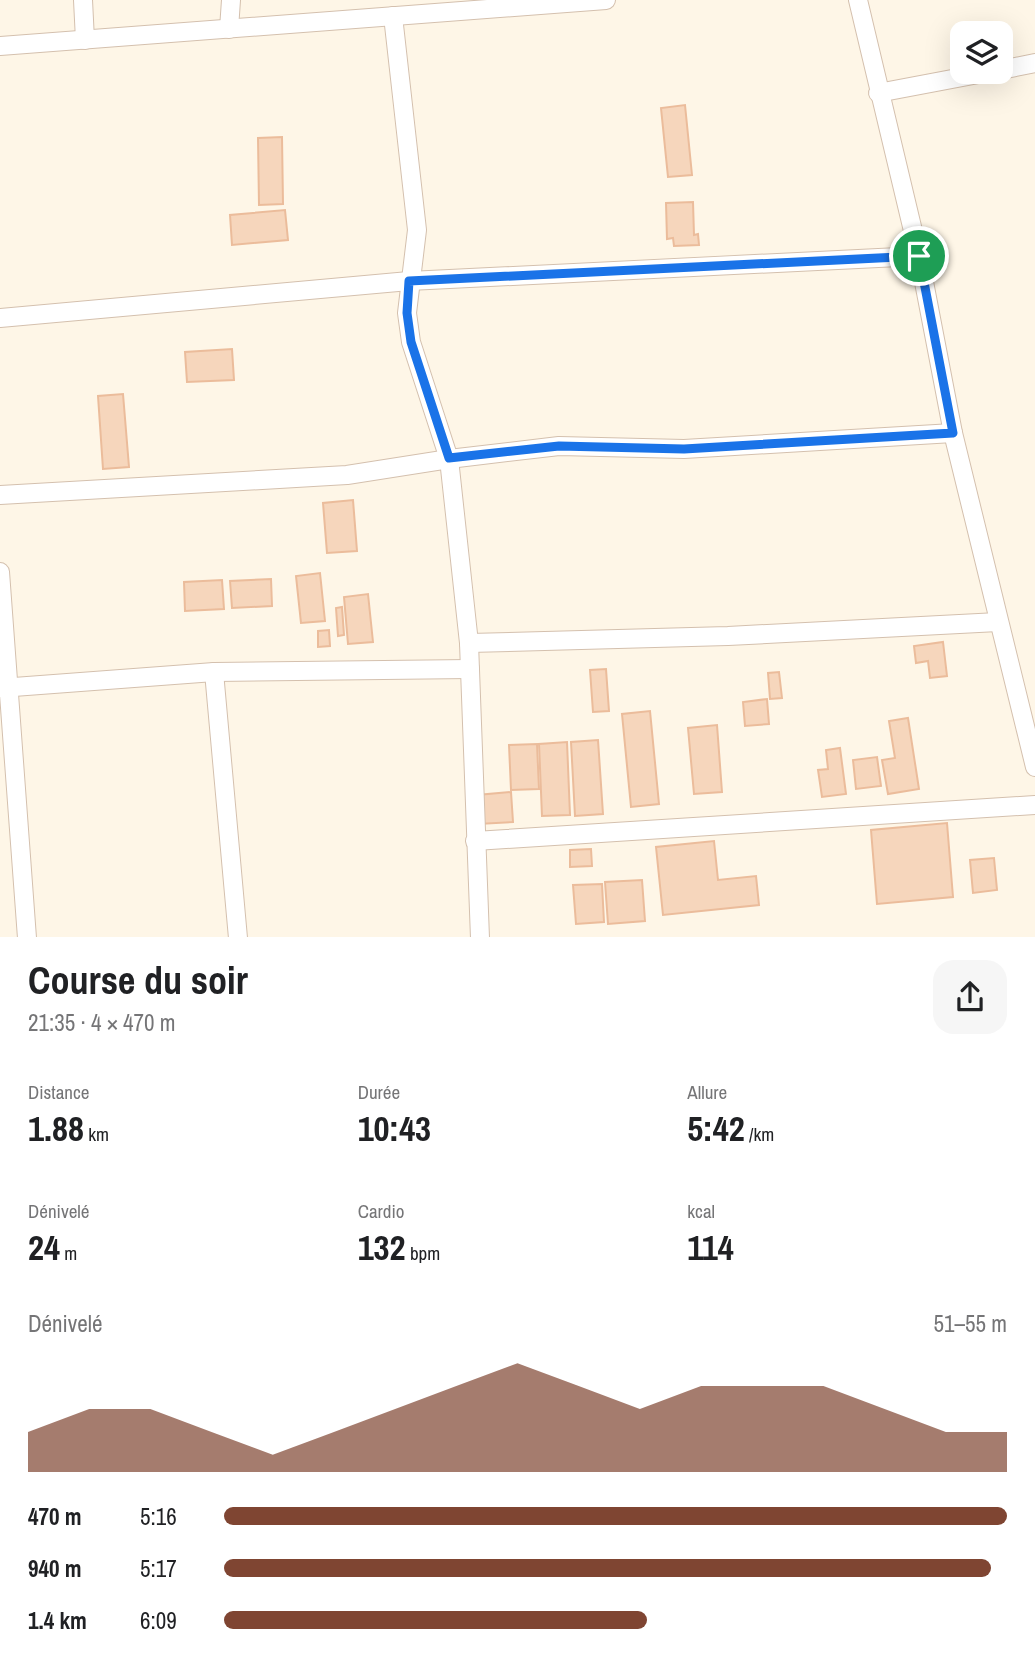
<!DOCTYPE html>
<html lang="fr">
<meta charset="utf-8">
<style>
:root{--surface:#fff;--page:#f6f6f6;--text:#202124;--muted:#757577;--accent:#7f4532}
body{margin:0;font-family:"Archivo Narrow",sans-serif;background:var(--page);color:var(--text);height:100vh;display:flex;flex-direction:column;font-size:26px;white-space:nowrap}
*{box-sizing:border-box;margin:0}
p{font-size:23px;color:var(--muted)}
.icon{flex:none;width:38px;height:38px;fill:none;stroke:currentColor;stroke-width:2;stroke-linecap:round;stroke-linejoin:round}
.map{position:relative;height:937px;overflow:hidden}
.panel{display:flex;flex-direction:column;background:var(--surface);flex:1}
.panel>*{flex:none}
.tools{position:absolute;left:950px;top:21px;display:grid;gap:14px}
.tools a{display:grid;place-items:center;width:63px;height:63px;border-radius:14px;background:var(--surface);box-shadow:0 7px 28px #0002;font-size:35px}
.pin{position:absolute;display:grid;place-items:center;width:60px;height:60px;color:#fff;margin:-30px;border:4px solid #fff;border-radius:50%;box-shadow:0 2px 7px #0007}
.round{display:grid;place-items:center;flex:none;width:74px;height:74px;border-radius:21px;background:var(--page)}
.overview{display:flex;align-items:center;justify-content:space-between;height:119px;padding:0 28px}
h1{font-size:38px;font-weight:700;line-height:52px}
.metrics{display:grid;grid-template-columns:repeat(3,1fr);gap:10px;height:119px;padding:7px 28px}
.metrics div{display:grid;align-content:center}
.metrics b{font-size:35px;font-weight:700}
.metrics small{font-size:19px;font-weight:400}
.metrics p{font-size:19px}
.chart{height:196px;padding:14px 28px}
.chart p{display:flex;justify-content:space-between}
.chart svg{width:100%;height:126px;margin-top:7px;fill:var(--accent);opacity:.7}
ul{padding:0 28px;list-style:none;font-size:23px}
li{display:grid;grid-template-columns:112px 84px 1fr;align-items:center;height:52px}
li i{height:18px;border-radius:9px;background:var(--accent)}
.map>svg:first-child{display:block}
.building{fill:#f6d6bc;stroke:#ebbc9b;stroke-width:2}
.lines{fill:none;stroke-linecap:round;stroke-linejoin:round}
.minor-casing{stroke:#d4c0ae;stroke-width:20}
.minor{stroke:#fff;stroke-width:18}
.route-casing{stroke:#fff;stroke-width:14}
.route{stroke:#1a73e8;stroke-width:9}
</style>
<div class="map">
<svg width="1035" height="938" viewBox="0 0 1035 938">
<rect width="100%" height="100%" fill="#fef6e7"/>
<g class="building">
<polygon points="685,105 692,175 668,177 661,108"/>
<polygon points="282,137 283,204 259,205 258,138"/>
<polygon points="693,202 694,235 698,234 699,245 674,246 673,238 667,239 666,203"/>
<polygon points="285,210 288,240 232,245 230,215"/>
<polygon points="232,349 234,380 187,382 185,352"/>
<polygon points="123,394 129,467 103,469 98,396"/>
<polygon points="353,500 357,551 327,553 323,503"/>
<polygon points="320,573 325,621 301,623 296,576"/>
<polygon points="271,579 272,606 232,608 230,581"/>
<polygon points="222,580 224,609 185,611 184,582"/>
<polygon points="368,594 373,642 348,644 344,597"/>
<polygon points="342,607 344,635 338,636 336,608"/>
<polygon points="329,630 330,646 318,647 318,631"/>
<polygon points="943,642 947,676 930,678 928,661 916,663 914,646"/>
<polygon points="606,669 609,711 593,712 590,670"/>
<polygon points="779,672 782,698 770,699 768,673"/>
<polygon points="767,699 769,724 745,726 743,702"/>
<polygon points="650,711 659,804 631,807 622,714"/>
<polygon points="908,718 919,789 888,794 882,760 895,758 889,721"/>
<polygon points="717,725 722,792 694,794 688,728"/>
<polygon points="598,740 603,814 575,816 571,742"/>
<polygon points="567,742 570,815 542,816 539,744"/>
<polygon points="537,744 539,789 511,790 509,745"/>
<polygon points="840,748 846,794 822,797 818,770 828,769 826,750"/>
<polygon points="877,757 881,786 856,789 853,760"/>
<polygon points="511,792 513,822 478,824 477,795"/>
<polygon points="947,823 953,897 877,904 871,830"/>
<polygon points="714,841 718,880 756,876 759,905 663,915 656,847"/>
<polygon points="591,849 592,866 570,867 570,850"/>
<polygon points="994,858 997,890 973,893 970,860"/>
<polygon points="642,880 645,921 608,924 605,882"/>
<polygon points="602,884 604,922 576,924 573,885"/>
</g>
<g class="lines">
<defs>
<g id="minor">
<polyline points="83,0 85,40"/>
<polyline points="858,0 919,256 953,433 1035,767"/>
<polyline points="393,16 417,230 407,313 411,342 449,459 469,643 480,938"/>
<polyline points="229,29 231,0"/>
<polyline points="0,46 606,0"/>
<polyline points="1001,70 1035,63"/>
<polyline points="878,93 989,72"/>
<polyline points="0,318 409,281 919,256"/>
<polyline points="0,495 347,475 449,459 559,446 684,449 953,433"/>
<polyline points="0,572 27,938"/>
<polyline points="469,643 728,636 998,622"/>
<polyline points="214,672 238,938"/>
<polyline points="0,688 214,672 470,669"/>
<polyline points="475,841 1035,805"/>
</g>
</defs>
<use href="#minor" class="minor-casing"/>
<use href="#minor" class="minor"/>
</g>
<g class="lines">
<defs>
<polygon id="route" points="919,256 953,433 684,449 559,446 449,458 411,342 407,313 409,281"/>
</defs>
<use href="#route" class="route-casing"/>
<use href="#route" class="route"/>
</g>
</svg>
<div class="tools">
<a><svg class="icon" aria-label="layers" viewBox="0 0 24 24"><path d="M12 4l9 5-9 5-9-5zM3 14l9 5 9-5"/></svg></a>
</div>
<div class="pin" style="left:919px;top:256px;background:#1e9e55"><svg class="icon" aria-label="arrive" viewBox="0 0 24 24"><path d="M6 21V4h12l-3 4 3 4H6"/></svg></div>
</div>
<section class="panel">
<div class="overview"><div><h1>Course du soir</h1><p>21:35 · 4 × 470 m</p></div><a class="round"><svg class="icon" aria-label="share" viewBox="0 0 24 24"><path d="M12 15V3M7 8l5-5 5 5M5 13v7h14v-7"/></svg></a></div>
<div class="metrics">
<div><p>Distance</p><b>1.88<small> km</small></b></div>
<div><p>Durée</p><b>10:43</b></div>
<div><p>Allure</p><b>5:42<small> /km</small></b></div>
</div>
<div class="metrics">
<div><p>Dénivelé</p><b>24<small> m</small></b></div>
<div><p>Cardio</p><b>132<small> bpm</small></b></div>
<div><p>kcal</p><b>114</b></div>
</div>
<div class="chart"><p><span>Dénivelé</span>51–55 m</p>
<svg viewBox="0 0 160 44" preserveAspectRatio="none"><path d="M0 44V30L10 22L20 22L30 30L40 38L50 30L60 22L70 14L80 6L90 14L100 22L110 14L120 14L130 14L140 22L150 30L160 30V44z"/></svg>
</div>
<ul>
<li><b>470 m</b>5:16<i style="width:100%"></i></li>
<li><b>940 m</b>5:17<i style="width:98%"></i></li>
<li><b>1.4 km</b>6:09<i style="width:54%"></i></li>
</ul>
</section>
